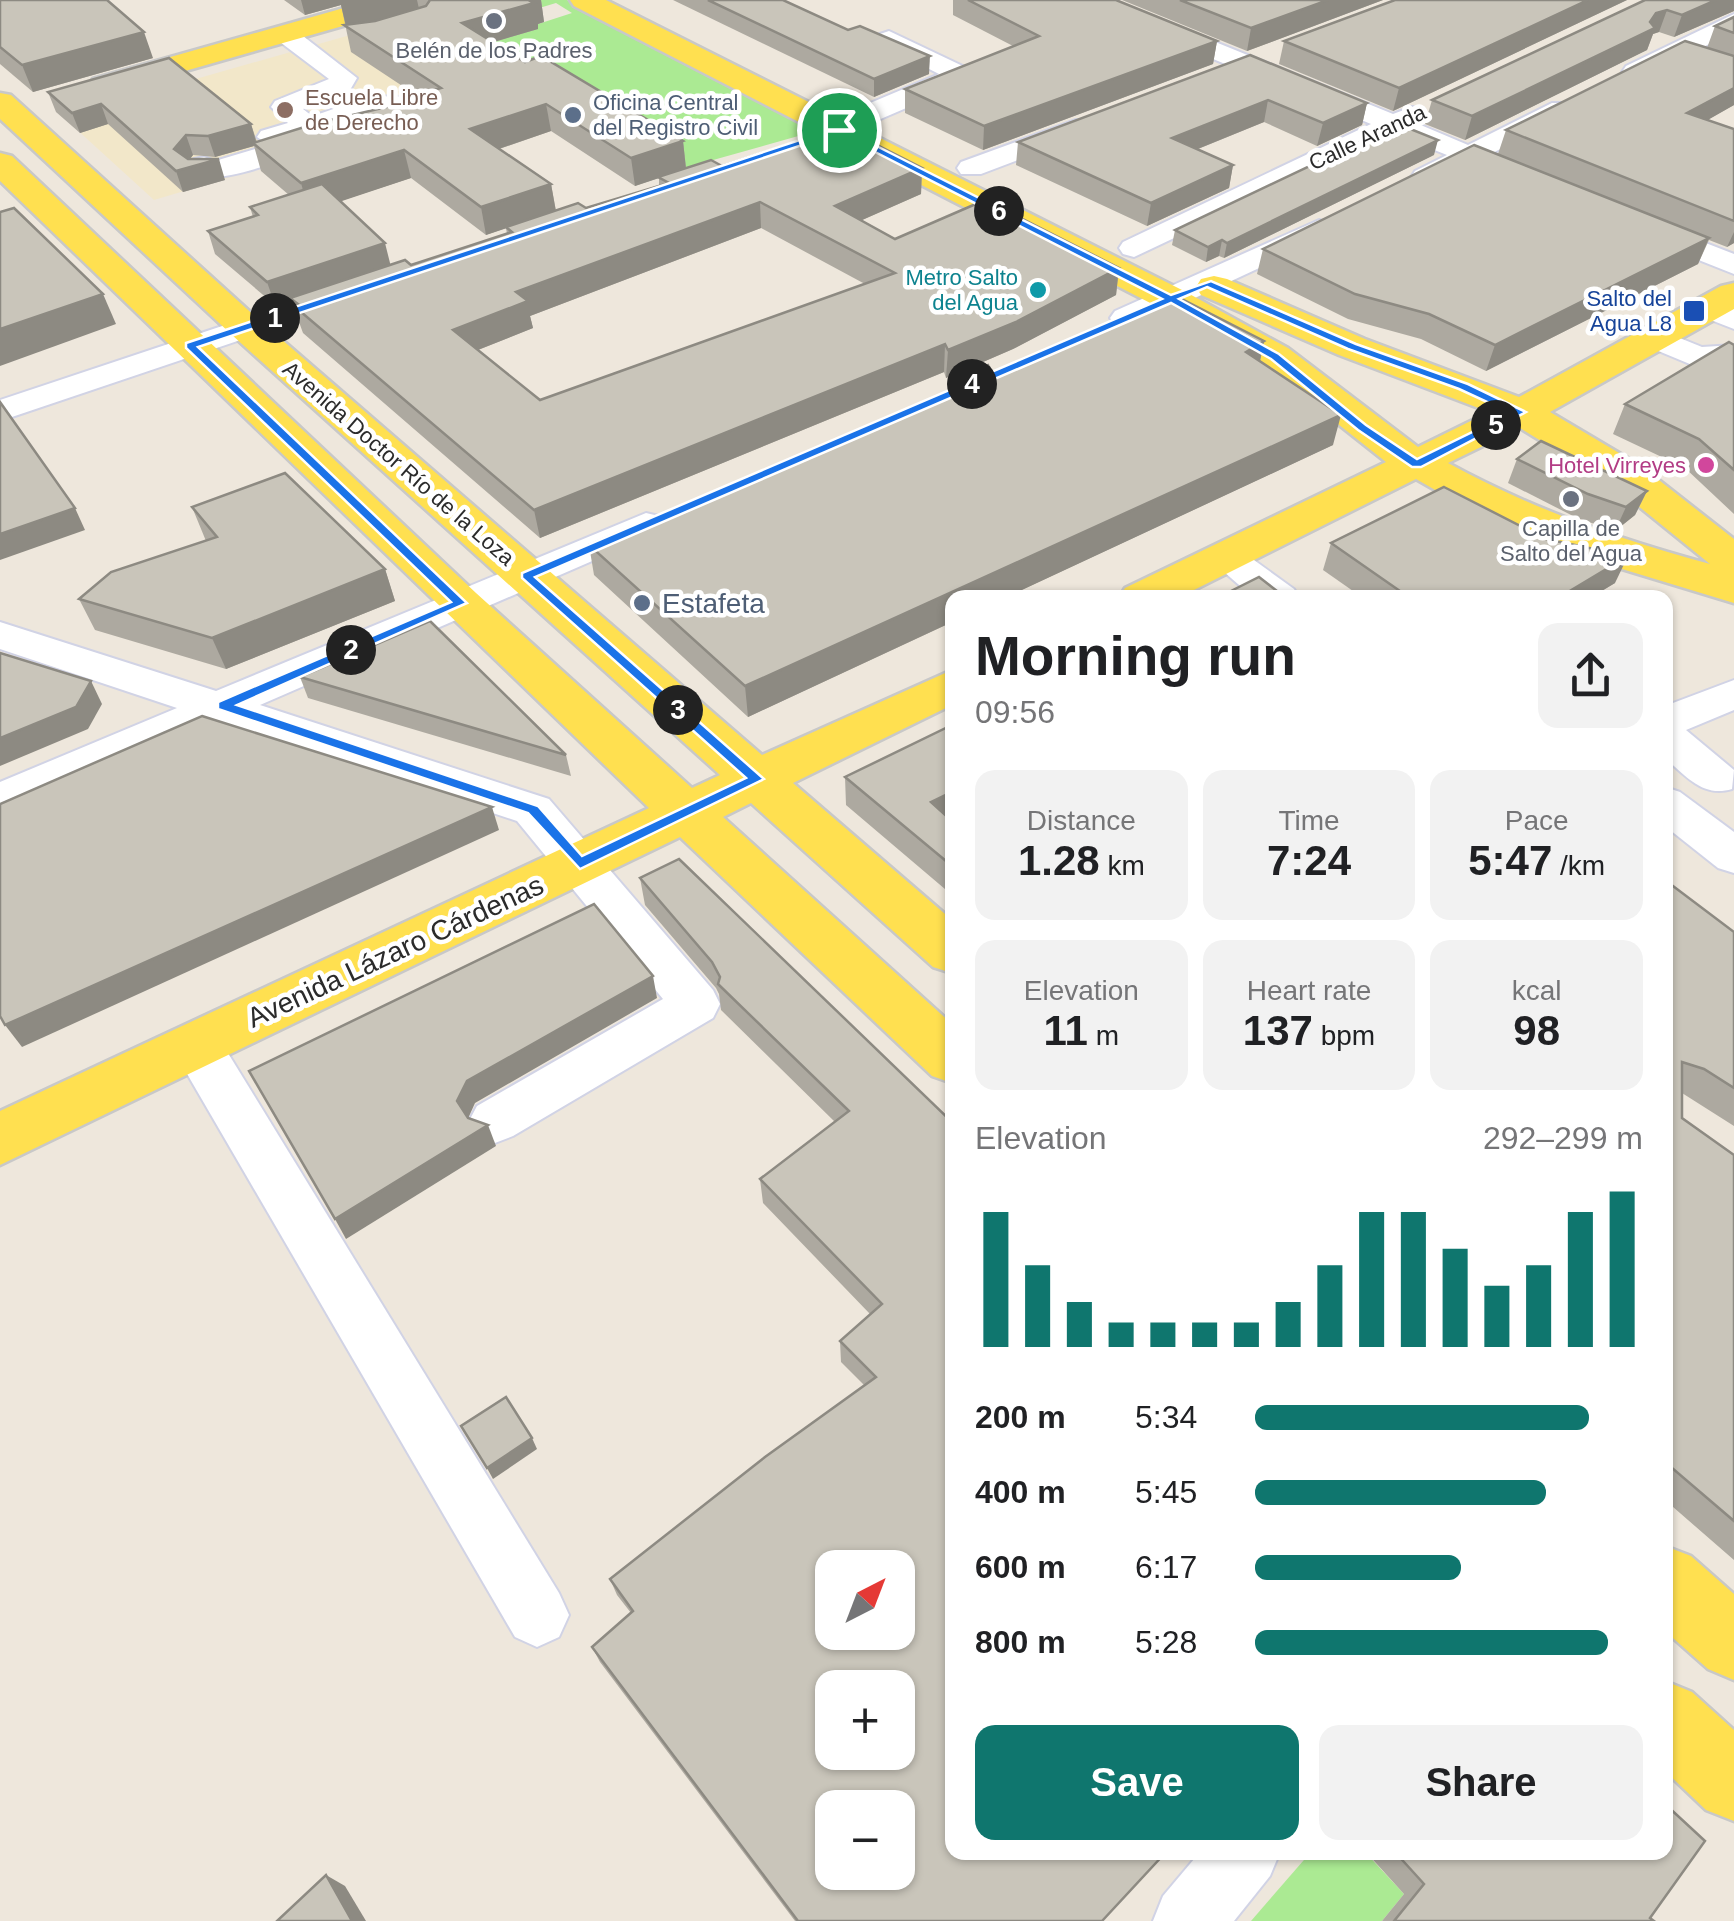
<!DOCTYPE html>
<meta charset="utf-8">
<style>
:root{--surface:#fff;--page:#f2f2f2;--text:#202124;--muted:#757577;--accent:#0f766e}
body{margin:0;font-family:Helvetica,sans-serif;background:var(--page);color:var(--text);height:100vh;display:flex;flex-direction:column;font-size:38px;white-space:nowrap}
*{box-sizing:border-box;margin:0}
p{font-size:32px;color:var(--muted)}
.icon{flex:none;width:55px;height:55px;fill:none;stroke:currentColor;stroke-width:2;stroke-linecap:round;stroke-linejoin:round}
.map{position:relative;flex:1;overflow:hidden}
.panel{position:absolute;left:945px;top:590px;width:728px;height:1270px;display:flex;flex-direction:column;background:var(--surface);border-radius:20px;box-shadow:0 2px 8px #0004}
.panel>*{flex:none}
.needle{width:65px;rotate:42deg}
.controls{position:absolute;left:815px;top:1550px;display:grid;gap:20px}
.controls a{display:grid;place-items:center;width:100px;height:100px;border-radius:20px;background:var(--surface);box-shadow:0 2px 8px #0004;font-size:50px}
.pin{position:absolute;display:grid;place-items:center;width:85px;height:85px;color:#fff;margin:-42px;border:5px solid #fff;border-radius:50%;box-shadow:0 2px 10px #0007}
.km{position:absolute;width:50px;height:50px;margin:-25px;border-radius:50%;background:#222;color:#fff;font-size:28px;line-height:50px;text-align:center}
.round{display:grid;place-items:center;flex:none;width:105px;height:105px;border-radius:20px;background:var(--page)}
.summary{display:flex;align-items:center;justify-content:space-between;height:170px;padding:0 30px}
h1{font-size:55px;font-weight:600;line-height:75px}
.metrics{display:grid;grid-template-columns:repeat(3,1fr);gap:15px;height:170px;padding:10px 30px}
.metrics div{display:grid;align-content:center;border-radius:20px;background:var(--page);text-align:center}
.metrics b{font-size:42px;font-weight:600}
.metrics small{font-size:28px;font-weight:400}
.metrics p{font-size:28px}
.chart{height:280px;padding:20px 30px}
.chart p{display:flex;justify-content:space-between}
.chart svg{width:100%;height:180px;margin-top:10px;stroke:var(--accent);stroke-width:6}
.primary-button{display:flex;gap:20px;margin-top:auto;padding:20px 30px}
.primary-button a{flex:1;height:115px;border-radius:20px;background:var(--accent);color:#fff;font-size:40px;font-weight:600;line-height:115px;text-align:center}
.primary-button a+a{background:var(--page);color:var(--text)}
ul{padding:0 30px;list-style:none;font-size:32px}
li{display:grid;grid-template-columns:160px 120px 1fr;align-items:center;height:75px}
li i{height:25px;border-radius:12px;background:var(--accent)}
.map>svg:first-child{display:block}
.education{fill:#f2e7c9}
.green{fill:#abea93}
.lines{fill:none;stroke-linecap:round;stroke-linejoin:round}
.minor-casing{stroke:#d1d3e5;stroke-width:4}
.major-casing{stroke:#c8c8c8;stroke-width:5}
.minor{fill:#fff;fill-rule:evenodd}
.major{fill:#ffe050;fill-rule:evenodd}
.wall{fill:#ada9a0;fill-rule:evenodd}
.shaded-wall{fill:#8d8a82}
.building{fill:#c9c5ba;stroke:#8d8a82;stroke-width:2.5;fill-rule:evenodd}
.route{fill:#1a73e8;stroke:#fff;stroke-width:2.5;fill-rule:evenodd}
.worship-dot{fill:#6b7280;stroke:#fff;stroke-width:4}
.education-dot{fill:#8d6e63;stroke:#fff;stroke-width:4}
.service-dot{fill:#5c6f8a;stroke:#fff;stroke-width:4}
.culture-dot{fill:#0f9aa8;stroke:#fff;stroke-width:4}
.transit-dot{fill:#1a4fb4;stroke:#fff;stroke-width:4}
.hotel-dot{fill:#d1479c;stroke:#fff;stroke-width:4}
.labels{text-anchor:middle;stroke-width:9;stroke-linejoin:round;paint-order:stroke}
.far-worship-label{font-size:22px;fill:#5b616d;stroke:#fff}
.far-education-label{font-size:22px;fill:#785e54;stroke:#fff;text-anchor:start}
.far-service-label{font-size:22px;fill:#4e5e75;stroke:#fff;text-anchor:start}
.far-street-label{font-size:22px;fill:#2b2b2b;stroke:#fff}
.far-culture-label{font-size:22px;fill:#0d838f;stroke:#fff;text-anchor:end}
.far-transit-label{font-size:22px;fill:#164399;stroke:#fff;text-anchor:end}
.far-hotel-label{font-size:22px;fill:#b23c85;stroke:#fff;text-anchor:end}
.service-label{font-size:28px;fill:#4e5e75;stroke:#fff;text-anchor:start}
.street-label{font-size:28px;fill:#2b2b2b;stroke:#fff}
</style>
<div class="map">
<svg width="1734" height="1921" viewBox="0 0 1734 1921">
<rect width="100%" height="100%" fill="#eee7dc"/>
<polygon class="education" points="427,13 544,83 154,200 63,117"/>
<g class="green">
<polygon points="508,0 567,0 816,131 681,169 481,45 537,29 532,26 572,13 556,3 516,15"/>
<polygon points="1310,1853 1366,1853 1404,1894 1382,1921 1251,1921"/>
</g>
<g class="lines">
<defs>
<g id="minor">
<polygon points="1079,0 1112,0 1393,114 1412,107 1422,109 1426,115 1416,123 1468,145 1552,103 1570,103 1574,109 1570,115 1425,186 1415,183 1411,177 1415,171 1447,155 1394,134 1134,257 1123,254 1119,248 1123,242 1371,124 1082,5"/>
<polygon points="1734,14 1734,31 1644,78 1626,78 1622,72 1626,66"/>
<path d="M 285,26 L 294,29 L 357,78 L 350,90 L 303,109 L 312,116 C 352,104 388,84 427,106 L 430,117 L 426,123 L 327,149 L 319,147 C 291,156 204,194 185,169 L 194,159 L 204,157 L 215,161 L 269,145 L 257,137 L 261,131 L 288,123 L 271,107 L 275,101 L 329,79 L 276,39 L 272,34 L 276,29 ZM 389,110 L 400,113 L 332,131 L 328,128 Z"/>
<polygon points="889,31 969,69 973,75 969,81 876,121 856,121 852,115 856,109 939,74 880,44 876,39 880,34"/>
<polygon points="1076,120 1086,122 1090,128 1086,134 981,174 961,174 957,168 961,162"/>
<polygon points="1644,219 1734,254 1734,274 1633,234 1629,228 1633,222"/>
<polygon points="1319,220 1330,223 1334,229 1330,235 1137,325 1115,325 1110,318 1115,311"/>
<polygon points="357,281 368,283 373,290 368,297 0,421 0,400"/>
<polygon points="1709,298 1734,307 1734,329 1698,315 1693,308 1698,301"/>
<polygon points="1655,328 1702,347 1734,345 1734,365 1697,367 1644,345 1639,338 1644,331"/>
<polygon points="646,513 659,516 664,524 659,532 260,705 549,799 713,990 720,1004 713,1018 513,1136 495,1143 477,1136 469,1121 477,1106 663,999 517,821 220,722 0,816 0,782 177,708 0,649 0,622 216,691"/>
<polygon points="1227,546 1240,550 1294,589 1299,598 1254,598 1208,558 1214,550"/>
<path d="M 1734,680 L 1734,710 L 1686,730 L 1734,770 L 1732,789 C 1703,798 1686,776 1665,758 L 1665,706 Z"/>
<polygon points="1665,787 1680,792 1734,832 1734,873 1718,868 1665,826"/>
<polygon points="197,1026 215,1032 559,1593 569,1615 559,1637 537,1647 515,1637 179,1060 172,1046 179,1032"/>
<polygon points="1200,1852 1280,1852 1270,1876 1234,1921 1153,1921 1163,1896"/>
</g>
<g id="major">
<polygon points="372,0 417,0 413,6 115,91 93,91 89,85 93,79"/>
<path d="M 570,0 L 606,0 L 1184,291 L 1288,348 L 1418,447 L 1489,412 L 1339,355 L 1201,295 L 1196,287 L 1201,279 L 1214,276 L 1227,279 L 1365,339 L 1519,397 L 1721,286 L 1734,283 L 1734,309 L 1550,412 L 1641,466 L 1734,539 L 1734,603 L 1576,555 L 1465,507 L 1416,479 L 1178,598 L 1119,598 L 1125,588 L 1386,462 L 1262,364 L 1158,307 L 574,6 ZM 1520,428 L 1611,484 L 1710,564 C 1618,539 1532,509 1448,463 Z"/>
<polygon points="0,93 11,95 258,319 762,755 952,670 952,705 793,783 952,920 952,973 933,967 751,803 723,817 952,1024 952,1083 932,1076 680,837 0,1165 0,1111 649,808 0,181 0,153 12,156 476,593 692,788 720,775 232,335 0,119"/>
<polygon points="1665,1546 1691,1556 1734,1594 1734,1680 1708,1669 1665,1631"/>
<polygon points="1665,1681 1692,1692 1734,1730 1734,1821 1706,1810 1665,1771"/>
</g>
</defs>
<use href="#minor" class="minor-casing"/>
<use href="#major" class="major-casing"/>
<use href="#minor" class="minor"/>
<use href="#major" class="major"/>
</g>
<g class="wall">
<polygon points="0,0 153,58 33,92 0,64"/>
<path d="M 284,0 L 541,0 L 544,22 L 538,24 L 538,29 L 493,42 L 525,62 L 683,141 L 686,168 L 722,166 L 922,168 L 921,194 L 862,220 L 895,239 L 1119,268 L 1116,295 L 1013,349 L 946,378 L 944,372 L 540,538 L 303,333 L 291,300 L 275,305 L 215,254 L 208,231 L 253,217 L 250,207 L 289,195 L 261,171 L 254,146 L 215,157 L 193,155 L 190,159 L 225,180 L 183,192 L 108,124 L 80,133 L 56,112 L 48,92 L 251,124 L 257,142 L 422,99 L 351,52 L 341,5 L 305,15 ZM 551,131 L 635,186 L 659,178 L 659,186 L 586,208 L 556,211 L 551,184 L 499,149 ZM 411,178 L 486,235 L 506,228 L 507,234 L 411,265 L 390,265 L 340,201 ZM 761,228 L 865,284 L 540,400 L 478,350 L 533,328 L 530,316 Z"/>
<polygon points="673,0 783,0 929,74 874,97"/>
<polygon points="953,0 1116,0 1217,41 1213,64 983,150 905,113 905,89 1013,46 953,15"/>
<polygon points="1122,0 1383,0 1247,51"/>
<polygon points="1395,0 1627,0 1393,111 1279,64 1284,41"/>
<polygon points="1645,0 1734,0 1734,11 1674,37 1659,32 1653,34 1647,50 1465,140 1425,124 1432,100"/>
<polygon points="1734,17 1734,105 1707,120 1734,129 1734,243 1727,247 1709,240 1698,264 1486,371 1421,339 1348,319 1257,274 1263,249 1498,154 1506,130 1707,48 1715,26"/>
<polygon points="1250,55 1367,103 1362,125 1317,146 1264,122 1198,149 1233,165 1229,188 1147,226 1016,165 1018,142"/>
<polygon points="1434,155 1224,258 1219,256 1206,262 1172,245 1175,230"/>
<polygon points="1264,341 1260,361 1333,445 748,717 594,575 589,545 959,388 960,376 992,374"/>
<polygon points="1734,345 1734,514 1685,468 1613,434 1625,404"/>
<polygon points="1517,459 1647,491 1635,515 1615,531 1577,518 1508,483"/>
<polygon points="192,507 385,569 395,601 226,669 95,630 79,599 206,541"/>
<polygon points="1331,543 1615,583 1590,598 1363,598 1323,570"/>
<polygon points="300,677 566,755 571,776 308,698"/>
<polygon points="952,725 952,818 950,819 952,821 952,895 846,805 845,777"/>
<polygon points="640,878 952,1122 952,1852 1102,1921 795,1921 600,1662 592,1647 631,1613 617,1595 610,1579 864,1385 841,1362 840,1341 870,1314 763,1203 760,1179 835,1122 721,1010 719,994 716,988 645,905"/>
<polygon points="1665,880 1734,932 1734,1126 1682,1093 1682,1118 1734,1155 1734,1560 1665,1500"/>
<polygon points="1366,1852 1665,1852 1650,1918 1654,1921 1382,1921 1404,1894"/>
</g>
<g class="shaded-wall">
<polygon points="301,0 417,0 420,13 346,26 341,5 305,15"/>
<polygon points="528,0 541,0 544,22 538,24 538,29 467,50 462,23"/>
<polygon points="1328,0 1383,0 1247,51 1251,28"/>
<polygon points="1588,0 1627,0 1393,111 1399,88"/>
<polygon points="1716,0 1734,0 1734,11 1674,37 1682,15"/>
<polygon points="1667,10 1659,32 1653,34 1647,50 1465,140 1472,116 1650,22 1656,13"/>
<polygon points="144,32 153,58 33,92 22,65"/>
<polygon points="1217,41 1213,64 983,150 984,126"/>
<polygon points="930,56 929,74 874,97 874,79"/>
<polygon points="1734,88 1734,105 1678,137 1687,113"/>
<polygon points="1268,100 1264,122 1168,161 1172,138"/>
<polygon points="1367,103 1362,125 1317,146 1323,123"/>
<polygon points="101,104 108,124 80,133 72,113"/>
<polygon points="546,104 551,131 475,157 470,129"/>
<polygon points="251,124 257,145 253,143 254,146 215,157 208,136"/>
<polygon points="186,135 193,155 182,169 219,159 225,180 183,192 176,171 174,149"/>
<polygon points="1438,140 1434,155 1224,258 1227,243"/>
<polygon points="683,141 686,169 635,186 631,158"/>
<polygon points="404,150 411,178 309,212 301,183"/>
<polygon points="1233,165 1229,188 1147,226 1151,203"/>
<polygon points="922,168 921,194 835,232 835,206"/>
<polygon points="551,184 556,212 486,235 481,207"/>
<polygon points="760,202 761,228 530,316 533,328 460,357 453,330 516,292"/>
<polygon points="1734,232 1734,243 1727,247"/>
<polygon points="1709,238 1698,264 1486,371 1495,345"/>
<polygon points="1222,240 1219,256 1206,262 1208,247"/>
<polygon points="385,243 391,267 275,305 267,282"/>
<polygon points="1119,268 1116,295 1013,349 946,378 948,350"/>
<polygon points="103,294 116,324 0,366 0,329"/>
<polygon points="1264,341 1258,371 1246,352"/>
<polygon points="945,344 944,372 540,538 534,510"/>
<polygon points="1341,415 1333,445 1005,598 952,598 952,622 748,717 745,686"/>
<polygon points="1647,491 1635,515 1615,531 1626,507"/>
<polygon points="75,508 85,530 0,560 0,534"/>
<polygon points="1628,556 1615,583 1590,598 1558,598"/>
<polygon points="385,569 395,601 226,669 212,638"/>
<polygon points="91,681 102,704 88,729 0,766 0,738"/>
<polygon points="952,792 952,818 930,830 931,802"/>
<polygon points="492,807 499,830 22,1047 5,1025"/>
<polygon points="653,976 657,998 475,1103 466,1123 457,1101 467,1081"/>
<polygon points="488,1125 496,1146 346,1239 335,1219"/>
<polygon points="532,1438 537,1449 493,1479 487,1468"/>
<polygon points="326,1875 345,1886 366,1921 352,1921"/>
</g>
<g class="building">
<polygon points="0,0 107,0 144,32 22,65 0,47"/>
<polygon points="430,0 528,0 534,3 462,23 525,62 541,56 683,141 631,158 546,104 470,129 551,184 481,207 404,150 301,183 253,143 314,124 421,99 427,92 441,88 344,25 375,21 426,6"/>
<polygon points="708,0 783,0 848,30 860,26 930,56 874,79"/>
<polygon points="968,0 1116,0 1217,41 984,126 905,89 1039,36"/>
<polygon points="1180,0 1328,0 1251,28"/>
<polygon points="1395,0 1588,0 1399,88 1284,41"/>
<polygon points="1645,0 1716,0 1682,15 1667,10 1656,13 1650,22 1655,28 1472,116 1432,100"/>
<polygon points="1734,17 1734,33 1715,26"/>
<polygon points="1685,41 1734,56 1734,88 1687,113 1734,129 1734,221 1506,130"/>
<polygon points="1250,55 1367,103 1323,123 1268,100 1172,138 1233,165 1151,203 1018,142"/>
<polygon points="169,58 251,124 208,136 186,135 174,149 188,159 219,159 176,171 101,104 72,113 48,92"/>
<polygon points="1398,124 1438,140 1227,243 1222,240 1208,247 1175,230"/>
<path d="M 842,127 L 922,168 L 835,206 L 895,239 L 985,200 L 1119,268 L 1016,322 L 948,350 L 945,344 L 534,510 L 294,306 L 298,304 L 290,298 L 405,260 L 411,265 L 512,232 L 506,227 L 578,203 L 586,208 L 669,183 L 658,177 L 711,160 L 722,166 ZM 760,202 L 895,273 L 540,400 L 453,330 L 528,301 L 516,292 Z"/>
<polygon points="1474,145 1709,238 1495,345 1429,314 1355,294 1263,249"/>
<polygon points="322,184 385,243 267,282 208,231 258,215 250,207"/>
<polygon points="14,208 103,294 0,329 0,212"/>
<polygon points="1176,296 1264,341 1246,352 1341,415 745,686 589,545 964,386 960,376 988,365 992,374"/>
<polygon points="1729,342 1734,345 1734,470 1699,439 1625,404"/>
<polygon points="0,402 75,508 0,534"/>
<polygon points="1541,441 1647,491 1626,507 1588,494 1517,459"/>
<polygon points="285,473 385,569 212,638 79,599 111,572 217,537 192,507"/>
<polygon points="1444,487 1546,539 1628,556 1558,598 1410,598 1331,543"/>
<polygon points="1259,577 1286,598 1217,598"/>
<polygon points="430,621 566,755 300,677"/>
<polygon points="0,653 91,681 76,707 0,738"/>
<polygon points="202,716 492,807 5,1025 0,1016 0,804"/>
<polygon points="952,725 952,792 931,802 952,821 952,866 845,777"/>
<path d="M 679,859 L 952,1122 L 952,1852 L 1166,1852 L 1102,1921 L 798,1921 L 592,1647 L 633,1611 L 610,1579 L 765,1457 L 876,1377 L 840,1341 L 882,1304 L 760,1179 L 849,1111 L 718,984 L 720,977 L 712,962 L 640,878 ZM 832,1568 L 898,1568 L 898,1632 L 832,1632 ZM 832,1688 L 898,1688 L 898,1752 L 832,1752 ZM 832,1808 L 898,1808 L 898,1872 L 832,1872 Z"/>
<polygon points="1665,880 1734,932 1734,1088 1704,1069 1682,1062 1682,1118 1734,1155 1734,1521 1665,1462"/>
<polygon points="594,904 653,976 467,1081 457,1101 468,1118 488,1125 335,1219 249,1071"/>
<polygon points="506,1397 532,1438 487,1468 461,1426"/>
<polygon points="1665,1804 1705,1841 1650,1918 1654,1921 1394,1921 1424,1884 1395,1852 1665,1852"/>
<polygon points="326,1875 352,1921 277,1921"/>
</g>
<path class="route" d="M 839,127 L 1171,295 L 1211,281 L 1356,344 L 1468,384 L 1526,412 L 1421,467 L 1412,467 L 1358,430 L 1271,359 L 1171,303 L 535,577 L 764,779 L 580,869 L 528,813 L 218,709 L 218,702 L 451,602 L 186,348 L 186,343 ZM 838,133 L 1162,299 L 522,573 L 522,578 L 746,778 L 582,856 L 538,806 L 237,705 L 467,603 L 198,347 ZM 1207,287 L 1348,349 L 1459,389 L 1511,413 L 1417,459 L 1366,425 L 1279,354 L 1179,299 Z"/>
<g class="worship-dot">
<circle cx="494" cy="21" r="10"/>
<circle cx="1571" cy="499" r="10"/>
</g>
<circle class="education-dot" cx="285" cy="110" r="10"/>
<g class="service-dot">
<circle cx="573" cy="115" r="10"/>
<circle cx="642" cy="603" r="10"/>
</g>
<circle class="culture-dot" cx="1038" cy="290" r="10"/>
<rect class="transit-dot" x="1682" y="299" width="24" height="24" rx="5"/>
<circle class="hotel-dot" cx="1706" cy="465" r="10"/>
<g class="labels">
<g class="far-worship-label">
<text x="494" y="58">Belén de los Padres</text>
<text x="1571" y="536">Capilla de<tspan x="1571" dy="25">Salto del Agua</tspan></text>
</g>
<g class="far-education-label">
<text x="305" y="105">Escuela Libre<tspan x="305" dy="25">de Derecho</tspan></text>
</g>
<g class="far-service-label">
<text x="593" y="110">Oficina Central<tspan x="593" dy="25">del Registro Civil</tspan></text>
</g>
<g class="far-street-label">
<text transform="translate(1367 137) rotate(-25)" y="8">Calle Aranda</text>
<text transform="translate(399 463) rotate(41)" y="8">Avenida Doctor Río de la Loza</text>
</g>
<g class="far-culture-label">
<text x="1018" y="285">Metro Salto<tspan x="1018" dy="25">del Agua</tspan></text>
</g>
<g class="far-transit-label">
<text x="1672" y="306">Salto del<tspan x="1672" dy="25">Agua L8</tspan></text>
</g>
<g class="far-hotel-label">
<text x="1686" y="473">Hotel Virreyes</text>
</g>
<g class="service-label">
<text x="662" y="613">Estafeta</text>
</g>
<g class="street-label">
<text transform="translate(395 951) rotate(-25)" y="10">Avenida Lázaro Cárdenas</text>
</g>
</g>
</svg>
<div class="controls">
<a><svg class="needle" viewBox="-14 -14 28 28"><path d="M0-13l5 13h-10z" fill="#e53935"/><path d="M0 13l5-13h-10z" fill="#757577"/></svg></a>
<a>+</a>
<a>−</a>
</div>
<div class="pin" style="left:839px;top:130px;background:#1e9e55"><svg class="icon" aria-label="arrive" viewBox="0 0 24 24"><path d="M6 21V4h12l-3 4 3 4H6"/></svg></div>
<b class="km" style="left:275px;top:318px">1</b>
<b class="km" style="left:351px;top:650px">2</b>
<b class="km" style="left:678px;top:710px">3</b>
<b class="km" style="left:972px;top:384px">4</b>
<b class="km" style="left:1496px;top:425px">5</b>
<b class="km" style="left:999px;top:211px">6</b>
<section class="panel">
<div class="summary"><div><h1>Morning run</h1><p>09:56</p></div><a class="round"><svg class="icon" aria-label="share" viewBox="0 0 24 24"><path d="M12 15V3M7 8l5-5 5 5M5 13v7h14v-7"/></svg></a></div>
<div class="metrics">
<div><p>Distance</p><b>1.28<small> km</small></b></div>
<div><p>Time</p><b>7:24</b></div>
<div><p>Pace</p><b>5:47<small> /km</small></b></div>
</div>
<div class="metrics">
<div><p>Elevation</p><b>11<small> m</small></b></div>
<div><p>Heart rate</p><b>137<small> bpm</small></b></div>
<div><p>kcal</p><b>98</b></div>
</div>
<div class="chart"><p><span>Elevation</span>292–299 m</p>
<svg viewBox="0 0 160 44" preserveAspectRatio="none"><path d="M5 44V11M15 44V24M25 44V33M35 44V38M45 44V38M55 44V38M65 44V38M75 44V33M85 44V24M95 44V11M105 44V11M115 44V20M125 44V29M135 44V24M145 44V11M155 44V6"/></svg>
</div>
<ul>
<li><b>200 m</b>5:34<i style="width:86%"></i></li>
<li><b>400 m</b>5:45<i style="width:75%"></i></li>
<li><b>600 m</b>6:17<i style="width:53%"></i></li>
<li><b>800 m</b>5:28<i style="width:91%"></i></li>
</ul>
<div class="primary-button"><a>Save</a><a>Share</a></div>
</section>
</div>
